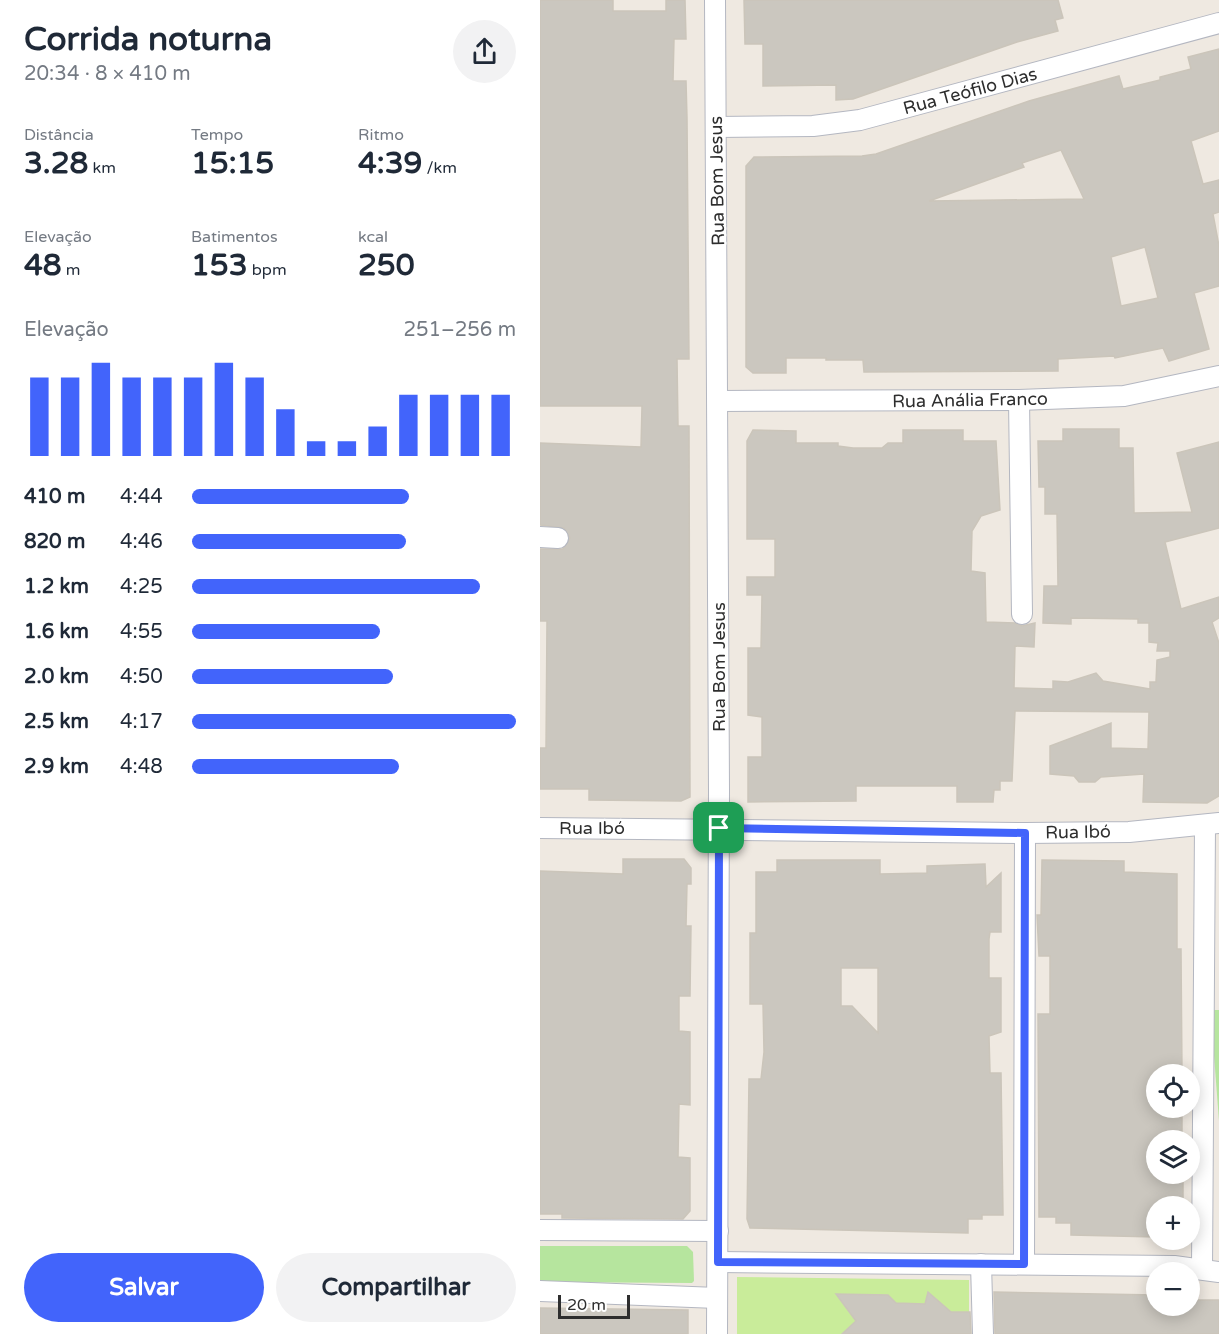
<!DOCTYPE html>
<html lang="pt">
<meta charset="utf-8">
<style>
:root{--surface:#fff;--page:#f2f2f3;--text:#1f2937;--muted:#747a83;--accent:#4264fb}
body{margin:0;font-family:"Varela Round",sans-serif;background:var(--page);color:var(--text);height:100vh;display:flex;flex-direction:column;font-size:22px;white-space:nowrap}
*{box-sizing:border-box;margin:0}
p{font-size:20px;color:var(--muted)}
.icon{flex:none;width:33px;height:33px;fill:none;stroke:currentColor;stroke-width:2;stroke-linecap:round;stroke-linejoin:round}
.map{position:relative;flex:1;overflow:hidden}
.drawer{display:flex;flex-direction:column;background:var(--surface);width:540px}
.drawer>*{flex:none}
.fabs{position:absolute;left:606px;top:1064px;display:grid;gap:12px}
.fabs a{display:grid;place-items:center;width:54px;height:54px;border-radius:50%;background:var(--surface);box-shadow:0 3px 15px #0003;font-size:30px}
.scale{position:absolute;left:18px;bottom:15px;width:72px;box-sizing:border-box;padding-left:6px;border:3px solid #2e2e2e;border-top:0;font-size:16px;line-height:21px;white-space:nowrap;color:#2e2e2e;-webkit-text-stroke:4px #fff;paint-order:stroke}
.pin{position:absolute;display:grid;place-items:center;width:51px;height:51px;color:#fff;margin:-26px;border-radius:12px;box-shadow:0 3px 9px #0006}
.round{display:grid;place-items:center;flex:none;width:63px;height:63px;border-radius:32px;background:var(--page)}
.headline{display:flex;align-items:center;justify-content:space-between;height:102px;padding:0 24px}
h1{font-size:33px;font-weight:700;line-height:45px}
.figures{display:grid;grid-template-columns:repeat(3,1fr);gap:9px;height:102px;padding:6px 24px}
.figures div{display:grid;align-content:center}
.figures b{font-size:30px;font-weight:700}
.figures small{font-size:16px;font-weight:400}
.figures p{font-size:16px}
.chart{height:168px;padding:12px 24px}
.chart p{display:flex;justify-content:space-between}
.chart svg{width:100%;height:108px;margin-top:6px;stroke:var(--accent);stroke-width:6}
.action{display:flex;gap:12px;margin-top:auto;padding:12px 24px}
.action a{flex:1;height:69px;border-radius:36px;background:var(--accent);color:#fff;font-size:24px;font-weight:700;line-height:69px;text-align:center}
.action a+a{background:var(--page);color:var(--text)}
ul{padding:0 24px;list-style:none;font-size:20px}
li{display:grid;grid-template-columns:96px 72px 1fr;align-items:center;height:45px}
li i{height:15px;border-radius:8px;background:var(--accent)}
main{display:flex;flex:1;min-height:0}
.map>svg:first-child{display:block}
.green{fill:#b6e59e}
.pitch{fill:#c9ec9a}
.building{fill:#cbc7bf;stroke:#cbc5ba;stroke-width:1.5;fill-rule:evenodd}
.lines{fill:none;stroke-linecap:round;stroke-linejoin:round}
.street-casing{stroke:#b4b7c1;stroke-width:22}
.street{stroke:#fff;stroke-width:20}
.route-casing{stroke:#fff;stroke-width:12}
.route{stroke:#4264fb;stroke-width:8}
.labels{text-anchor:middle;stroke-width:4.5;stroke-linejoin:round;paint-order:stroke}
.street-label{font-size:18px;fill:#2e2e2e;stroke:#fff}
</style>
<main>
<section class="drawer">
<div class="headline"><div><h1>Corrida noturna</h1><p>20:34 · 8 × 410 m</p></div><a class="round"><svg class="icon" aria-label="share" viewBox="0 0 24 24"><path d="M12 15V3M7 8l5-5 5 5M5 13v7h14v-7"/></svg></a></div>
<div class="figures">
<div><p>Distância</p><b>3.28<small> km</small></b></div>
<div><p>Tempo</p><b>15:15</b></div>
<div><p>Ritmo</p><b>4:39<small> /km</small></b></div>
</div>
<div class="figures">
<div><p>Elevação</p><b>48<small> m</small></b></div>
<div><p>Batimentos</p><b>153<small> bpm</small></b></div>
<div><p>kcal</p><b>250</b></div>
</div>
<div class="chart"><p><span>Elevação</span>251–256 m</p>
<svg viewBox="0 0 160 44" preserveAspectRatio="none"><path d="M5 44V12M15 44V12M25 44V6M35 44V12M45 44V12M55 44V12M65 44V6M75 44V12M85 44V25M95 44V38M105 44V38M115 44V32M125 44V19M135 44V19M145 44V19M155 44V19"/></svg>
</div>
<ul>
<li><b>410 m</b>4:44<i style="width:67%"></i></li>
<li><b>820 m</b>4:46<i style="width:66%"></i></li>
<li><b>1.2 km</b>4:25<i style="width:89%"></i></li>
<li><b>1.6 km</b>4:55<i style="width:58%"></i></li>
<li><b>2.0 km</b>4:50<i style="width:62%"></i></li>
<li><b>2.5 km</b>4:17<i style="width:100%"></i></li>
<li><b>2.9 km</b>4:48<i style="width:64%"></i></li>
</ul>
<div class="action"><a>Salvar</a><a>Compartilhar</a></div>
</section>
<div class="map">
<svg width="679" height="1334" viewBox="0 0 679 1334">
<rect width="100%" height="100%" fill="#efe9e1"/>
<g class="green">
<polygon points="674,1010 679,1010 679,1121 671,1016"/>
<polygon points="0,1246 147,1246 153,1252 154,1281 152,1283 0,1282"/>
</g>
<polygon class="pitch" points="197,1277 429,1280 429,1334 197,1334"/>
<g class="building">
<polygon points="0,0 73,0 73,11 126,11 126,0 145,0 146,39 134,39 133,81 146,81 147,118 149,359 137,359 138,426 149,426 150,797 141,801 49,800 49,789 0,789 0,748 6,748 7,621 0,621 0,549 23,549 30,538 24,528 0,525 0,443 101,447 102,406 0,406"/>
<polygon points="204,0 518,0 523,18 515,20 518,31 477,42 313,99 296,100 296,85 223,86 223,44 205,44"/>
<path d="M 679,49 L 679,131 L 651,141 L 663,184 L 679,180 L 679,212 L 673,214 L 679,246 L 679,286 L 654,293 L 669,349 L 629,361 L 623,348 L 575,358 L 574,356 L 518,359 L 518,371 L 324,372 L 323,360 L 286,360 L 286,358 L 246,358 L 246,373 L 213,373 L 206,367 L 206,166 L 214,157 L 322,156 L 336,154 L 489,101 L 579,76 L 583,89 L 620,80 L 620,77 L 651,69 L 648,57 ZM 521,150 L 544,199 L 389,201 L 484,167 L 482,163 ZM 605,247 L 618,298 L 581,306 L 571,257 Z"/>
<polygon points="523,429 579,429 579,448 593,448 594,513 652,512 637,453 679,442 679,528 625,542 641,609 679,597 679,618 672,622 679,643 679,796 667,803 603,802 604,774 561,777 555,782 539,782 534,776 510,774 510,746 571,723 571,748 608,749 609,712 475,711 472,781 460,781 460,790 454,790 453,802 417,802 417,786 316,786 316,801 208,802 208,757 222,757 222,717 208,715 208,648 221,648 222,595 207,595 207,577 235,577 235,539 207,539 207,441 213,430 256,431 256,443 298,443 298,446 313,448 342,448 348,443 363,443 363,430 423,430 423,441 456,441 460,510 441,516 432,531 431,571 445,573 446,622 475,623 482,626 495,623 494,647 475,646 474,688 513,689 513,681 528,682 556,673 563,681 610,689 610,682 616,682 617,660 630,657 630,651 617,651 618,643 609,642 609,623 598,623 598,619 531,618 531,624 503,623 504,586 518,586 517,514 505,514 505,487 499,487 498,441 523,441"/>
<polygon points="83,859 144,859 151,868 151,884 147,884 146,926 151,926 150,996 139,996 139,1031 150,1032 150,1105 139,1104 138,1157 150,1158 150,1211 143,1219 22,1218 22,1214 0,1214 0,871 83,874"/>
<path d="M 237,860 L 340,860 L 340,874 L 387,873 L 387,866 L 445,864 L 446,887 L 461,873 L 461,932 L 450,932 L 449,939 L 449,978 L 461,978 L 461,1032 L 449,1036 L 450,1073 L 461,1073 L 463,1215 L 442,1215 L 442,1219 L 428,1219 L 428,1233 L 210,1228 L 207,1219 L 209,1079 L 221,1079 L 224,1052 L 223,1004 L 210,1004 L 210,933 L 216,933 L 216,872 L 237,872 ZM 301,968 L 338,968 L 338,1033 L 312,1006 L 301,1006 Z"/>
<polygon points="502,860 584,861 584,872 637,874 637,949 641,949 642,1074 616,1074 616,1107 631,1107 631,1117 642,1117 642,1140 616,1140 616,1173 643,1173 643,1206 616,1206 616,1237 531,1235 531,1223 516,1223 516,1217 499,1217 498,1014 510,1014 510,956 499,956 497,915 501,915"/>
<polygon points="388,1292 411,1312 430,1312 431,1334 302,1334 316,1321 296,1294 348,1295 356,1303 385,1304"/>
<polygon points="454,1292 616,1295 616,1305 650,1305 650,1295 653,1295 653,1300 679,1300 679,1334 455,1334"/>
<polygon points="0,1308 148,1310 148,1334 0,1334"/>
</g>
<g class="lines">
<defs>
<g id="street">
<polyline points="175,0 179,791 177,1334"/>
<polyline points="176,127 273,126 320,120 679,23"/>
<polyline points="479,400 482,614"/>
<polyline points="179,401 479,400 584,396 679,376"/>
<polyline points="0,537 18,538"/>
<polyline points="0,828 485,833 589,832 679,823"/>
<polyline points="0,1230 178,1231"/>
<polyline points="178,1262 634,1266 679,1272"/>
<polyline points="441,1264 443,1334"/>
<polyline points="484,1264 485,833"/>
<polyline points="662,1269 665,826"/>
<polyline points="0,1291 177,1298"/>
</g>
</defs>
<use href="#street" class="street-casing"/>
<use href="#street" class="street"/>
</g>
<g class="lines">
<defs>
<polygon id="route" points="179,828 485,833 484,1264 178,1262"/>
</defs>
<use href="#route" class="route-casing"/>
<use href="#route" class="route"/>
</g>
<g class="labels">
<g class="street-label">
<text transform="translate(430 91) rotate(-15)" y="6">Rua Teófilo Dias</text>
<text transform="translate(177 181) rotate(-91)" y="6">Rua Bom Jesus</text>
<text transform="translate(430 400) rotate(-1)" y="6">Rua Anália Franco</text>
<text transform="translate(179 667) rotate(-90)" y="6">Rua Bom Jesus</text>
<text x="52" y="834">Rua Ibó</text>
<text transform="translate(538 832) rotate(-1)" y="6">Rua Ibó</text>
</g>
</g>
</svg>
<div class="fabs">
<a><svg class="icon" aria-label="locate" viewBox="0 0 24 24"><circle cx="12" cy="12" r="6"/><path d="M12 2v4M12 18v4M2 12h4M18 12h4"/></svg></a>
<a><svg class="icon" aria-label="layers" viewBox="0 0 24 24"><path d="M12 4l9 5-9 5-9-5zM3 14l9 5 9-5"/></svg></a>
<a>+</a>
<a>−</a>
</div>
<div class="scale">20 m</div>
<div class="pin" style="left:179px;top:828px;background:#1e9e55"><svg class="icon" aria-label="arrive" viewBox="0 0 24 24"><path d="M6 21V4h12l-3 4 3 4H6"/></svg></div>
</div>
</main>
